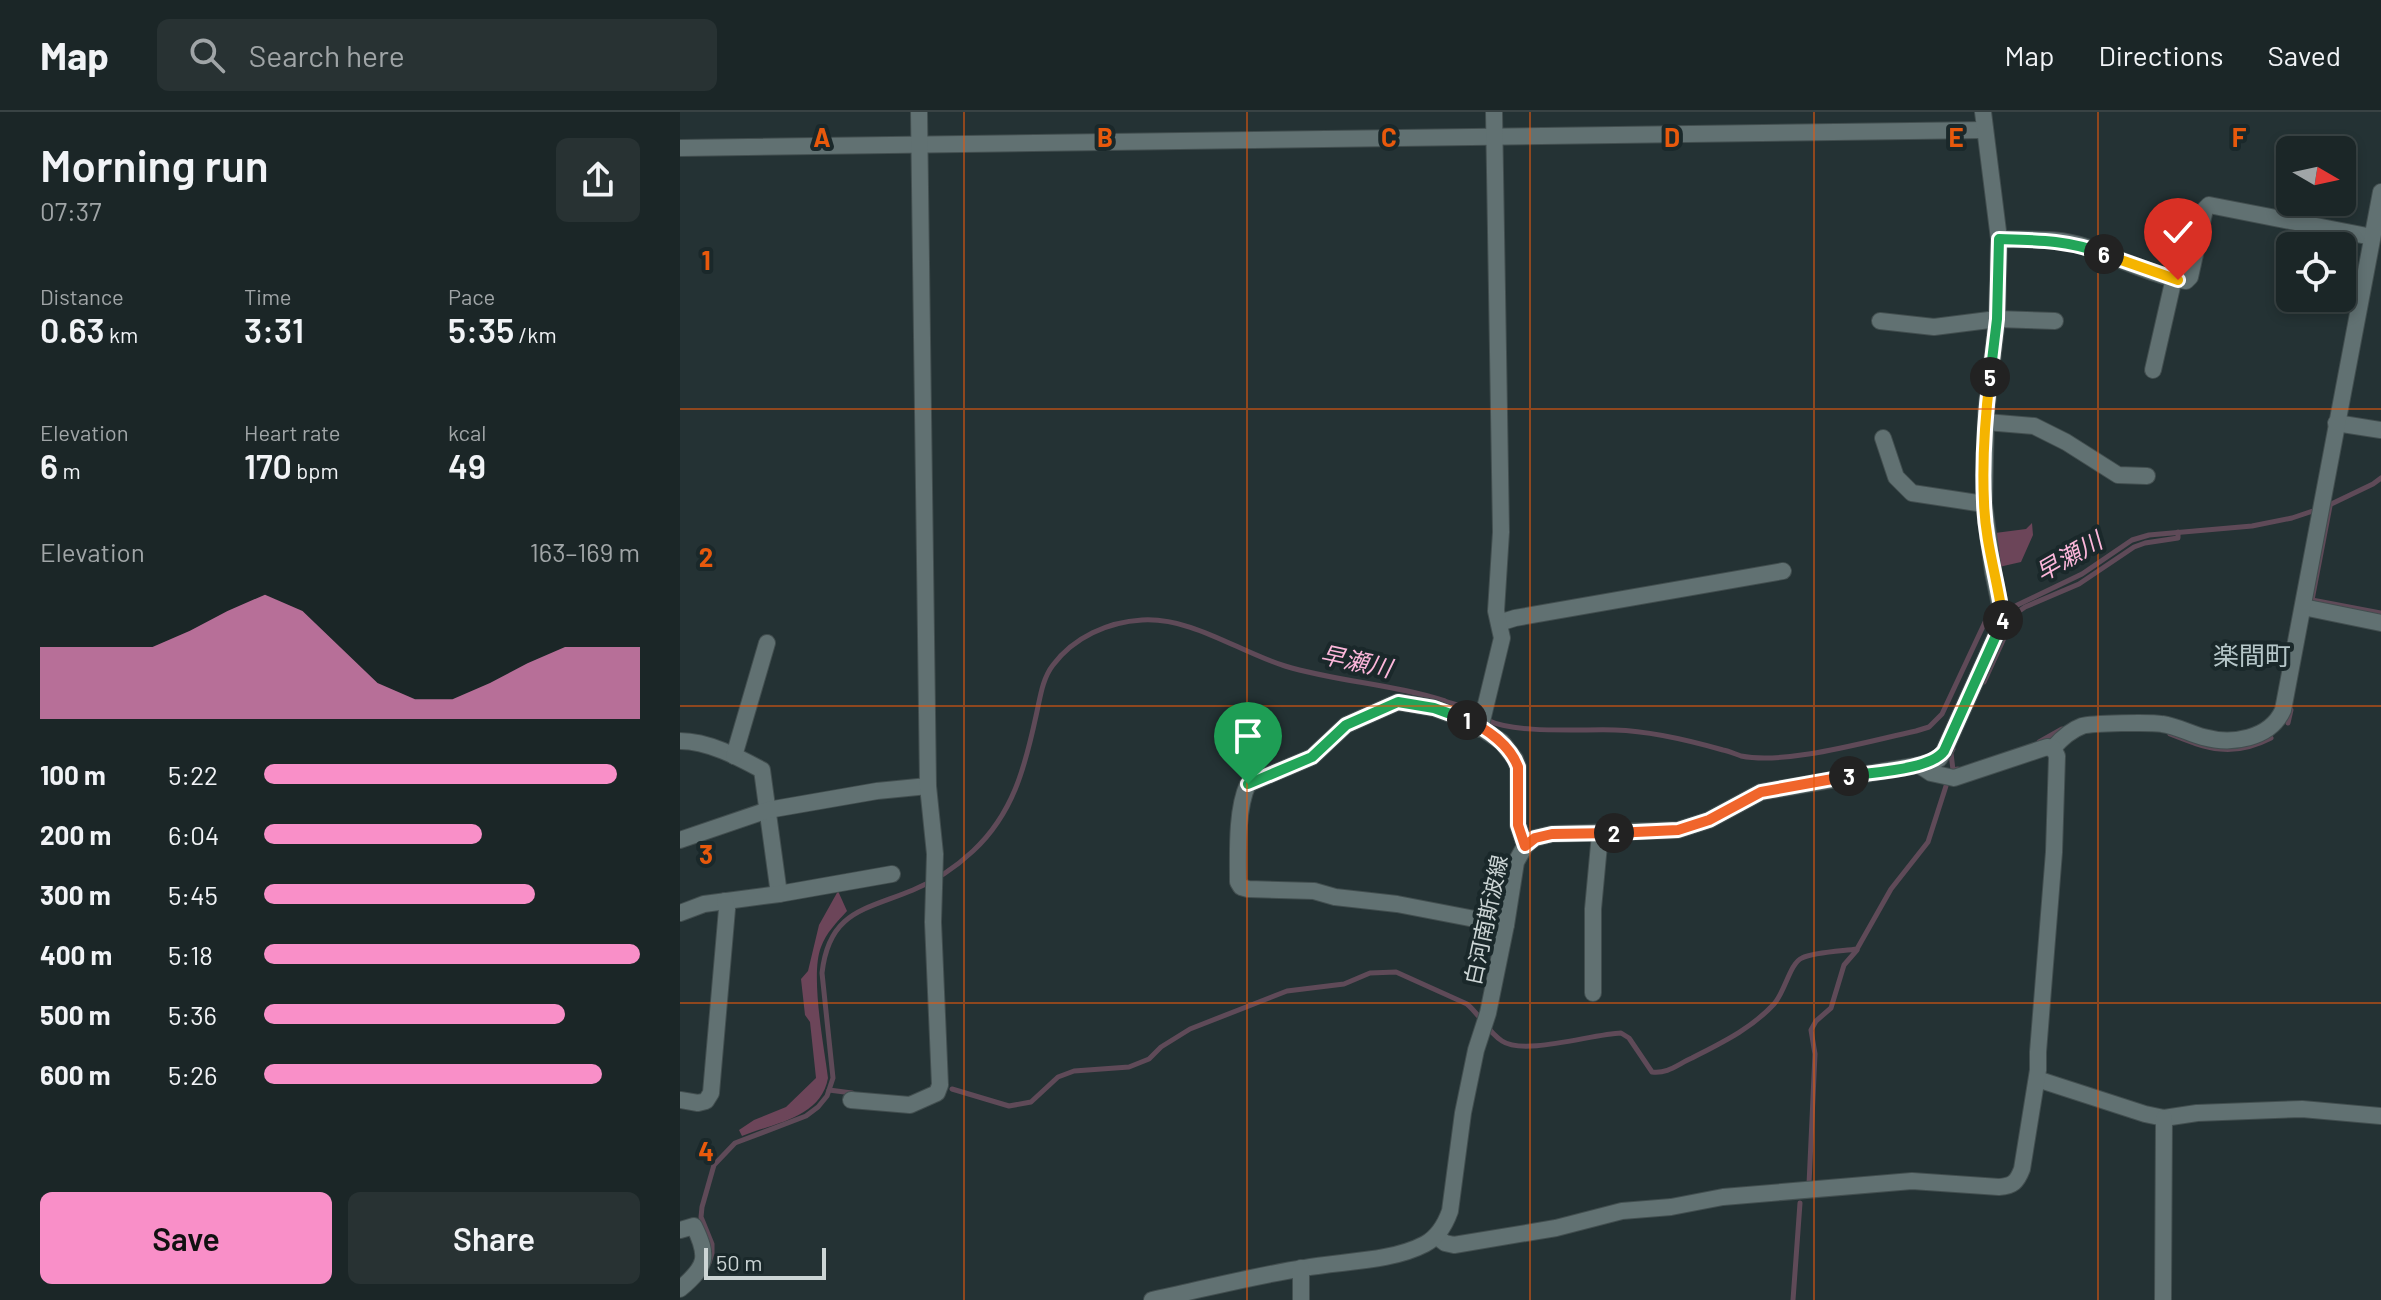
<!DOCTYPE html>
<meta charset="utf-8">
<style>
:root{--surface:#1b2627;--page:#283233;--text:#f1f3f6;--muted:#a0a5a7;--line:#394344;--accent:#f98fc8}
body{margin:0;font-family:Barlow,"Noto Sans JP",sans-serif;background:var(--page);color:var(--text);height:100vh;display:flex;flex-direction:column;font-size:30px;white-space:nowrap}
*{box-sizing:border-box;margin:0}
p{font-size:26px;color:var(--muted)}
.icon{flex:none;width:44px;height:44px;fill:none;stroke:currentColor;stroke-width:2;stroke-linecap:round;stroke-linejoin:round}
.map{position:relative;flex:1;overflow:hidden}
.details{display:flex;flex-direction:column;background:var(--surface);width:680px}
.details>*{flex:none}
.needle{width:52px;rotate:99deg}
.buttons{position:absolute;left:1596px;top:24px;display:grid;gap:16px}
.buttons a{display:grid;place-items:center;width:80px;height:80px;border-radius:12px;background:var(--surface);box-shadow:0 4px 12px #0003,0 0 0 2px var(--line);font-size:40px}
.scale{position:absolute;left:24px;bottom:20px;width:122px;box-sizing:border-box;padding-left:8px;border:4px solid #ccd5d5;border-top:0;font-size:22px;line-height:28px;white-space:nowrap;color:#ccd5d5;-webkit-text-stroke:6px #1a282a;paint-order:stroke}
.pin{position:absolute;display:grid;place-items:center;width:68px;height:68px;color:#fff;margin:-82px -34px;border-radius:50% 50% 50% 0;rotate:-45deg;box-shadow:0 0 8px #0007}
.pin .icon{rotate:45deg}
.km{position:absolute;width:40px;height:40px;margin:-20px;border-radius:50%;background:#222;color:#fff;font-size:22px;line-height:40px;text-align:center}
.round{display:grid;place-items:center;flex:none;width:84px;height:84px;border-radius:12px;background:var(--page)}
.overview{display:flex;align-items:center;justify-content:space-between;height:136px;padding:0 40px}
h1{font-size:44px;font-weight:600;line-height:60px}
.stats{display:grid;grid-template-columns:repeat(3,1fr);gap:12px;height:136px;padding:8px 40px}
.stats div{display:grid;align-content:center}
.stats b{font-size:34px;font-weight:600}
.stats small{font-size:22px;font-weight:400}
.stats p{font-size:22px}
.chart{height:224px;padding:16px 40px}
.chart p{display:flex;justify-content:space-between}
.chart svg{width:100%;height:144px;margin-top:8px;fill:var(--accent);opacity:.7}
.primary-button{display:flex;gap:16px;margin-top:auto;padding:16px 40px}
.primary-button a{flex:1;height:92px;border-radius:12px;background:var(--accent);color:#111;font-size:32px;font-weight:600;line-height:92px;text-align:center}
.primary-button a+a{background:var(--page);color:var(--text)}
ul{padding:0 40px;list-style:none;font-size:26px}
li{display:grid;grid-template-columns:128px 96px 1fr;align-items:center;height:60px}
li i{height:20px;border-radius:10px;background:var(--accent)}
header{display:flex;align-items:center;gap:48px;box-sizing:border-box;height:112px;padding:0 40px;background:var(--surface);border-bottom:2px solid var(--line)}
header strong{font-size:38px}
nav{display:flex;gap:44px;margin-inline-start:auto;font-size:28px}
.search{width:560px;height:72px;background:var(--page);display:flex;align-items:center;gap:20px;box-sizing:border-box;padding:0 28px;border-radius:12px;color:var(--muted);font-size:30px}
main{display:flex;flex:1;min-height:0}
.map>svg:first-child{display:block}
.green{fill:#6c4559}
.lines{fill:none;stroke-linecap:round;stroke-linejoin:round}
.stream{stroke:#5f4a58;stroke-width:5}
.street-casing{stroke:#424e4f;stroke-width:18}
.street{stroke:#617172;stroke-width:16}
.split-1-casing{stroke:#fff;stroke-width:16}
.split-2-casing{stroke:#fff;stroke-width:16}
.split-3-casing{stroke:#fff;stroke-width:16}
.split-4-casing{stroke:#fff;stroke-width:16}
.split-5-casing{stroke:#fff;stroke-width:16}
.split-6-casing{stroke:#fff;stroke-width:16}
.split-7-casing{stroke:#fff;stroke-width:16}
.split-1{stroke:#22a559;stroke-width:10}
.split-2{stroke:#f0652b;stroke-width:10}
.split-3{stroke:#f0652b;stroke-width:10}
.split-4{stroke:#22a559;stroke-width:10}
.split-5{stroke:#f5b400;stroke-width:10}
.split-6{stroke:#22a559;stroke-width:10}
.split-7{stroke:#f5b400;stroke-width:10}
.grid{fill:none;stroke:#e8590c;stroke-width:2;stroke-opacity:0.55}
.labels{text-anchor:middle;stroke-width:8;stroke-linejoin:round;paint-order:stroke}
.street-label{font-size:22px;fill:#ccd5d5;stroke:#1a282a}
.water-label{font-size:24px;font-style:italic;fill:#fdb7db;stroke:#1a282a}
.quarter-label{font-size:26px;fill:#b5c6c8;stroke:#1a282a}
.grid-label{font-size:26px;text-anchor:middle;font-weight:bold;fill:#e8590c;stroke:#1a282a;stroke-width:8;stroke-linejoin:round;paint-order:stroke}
</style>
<header>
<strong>Map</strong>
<div class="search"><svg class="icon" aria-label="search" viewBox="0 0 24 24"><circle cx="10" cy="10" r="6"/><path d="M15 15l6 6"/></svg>Search here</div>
<nav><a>Map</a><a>Directions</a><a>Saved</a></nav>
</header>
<main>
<section class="details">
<div class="overview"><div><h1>Morning run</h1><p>07:37</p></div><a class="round"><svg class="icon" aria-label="share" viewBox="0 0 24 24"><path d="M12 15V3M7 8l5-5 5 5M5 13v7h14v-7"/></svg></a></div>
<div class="stats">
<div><p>Distance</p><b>0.63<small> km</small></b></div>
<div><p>Time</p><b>3:31</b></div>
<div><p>Pace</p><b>5:35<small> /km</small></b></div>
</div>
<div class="stats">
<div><p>Elevation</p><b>6<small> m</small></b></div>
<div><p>Heart rate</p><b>170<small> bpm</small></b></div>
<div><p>kcal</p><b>49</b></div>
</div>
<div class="chart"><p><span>Elevation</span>163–169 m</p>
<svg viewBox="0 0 160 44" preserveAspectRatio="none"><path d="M0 44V22L10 22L20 22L30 22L40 17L50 11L60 6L70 11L80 22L90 33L100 38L110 38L120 33L130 27L140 22L150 22L160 22V44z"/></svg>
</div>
<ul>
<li><b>100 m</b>5:22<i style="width:94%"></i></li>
<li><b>200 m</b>6:04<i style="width:58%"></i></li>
<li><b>300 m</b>5:45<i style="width:72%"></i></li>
<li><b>400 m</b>5:18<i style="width:100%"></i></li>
<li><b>500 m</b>5:36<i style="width:80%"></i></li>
<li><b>600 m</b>5:26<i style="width:90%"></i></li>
</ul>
<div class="primary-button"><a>Save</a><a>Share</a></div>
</section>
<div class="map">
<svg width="1701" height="1188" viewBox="0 0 1701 1188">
<rect width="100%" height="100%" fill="#243234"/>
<g class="green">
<polygon points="1352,411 1353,423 1341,450 1319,455 1315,421 1346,417"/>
<path d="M 158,779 L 167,799 C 157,810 146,821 141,835 C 130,863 144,934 148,966 C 141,1006 94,1011 62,1024 L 59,1018 L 74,1008 L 106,995 L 136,966 L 130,910 L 125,903 L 121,867 L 128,859 L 139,813 Z"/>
</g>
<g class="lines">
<g class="stream">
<polyline points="1650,394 1632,488 1701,501"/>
<polyline points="1645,395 1693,372 1701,366"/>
<polyline points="1304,570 1335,502 1345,495 1399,472 1454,435 1465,431 1498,426 1498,420"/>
<path d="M 807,608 C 835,622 901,617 935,618 C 970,619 1008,628 1043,638 C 1049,639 1055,642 1061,644 C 1108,653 1188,629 1236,619 L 1249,615 L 1262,602 L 1306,508 L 1402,462 L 1452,428 L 1469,423 L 1572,414 L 1612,406 L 1636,398"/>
<polyline points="1608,611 1611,598"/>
<path d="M 1490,622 C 1528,637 1552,646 1591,626"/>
<polyline points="1359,630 1382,617"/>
<polyline points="1273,637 1271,641 1273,658 1278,657"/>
<path d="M 272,977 L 329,994 L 351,990 L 378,965 L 394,959 L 449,955 L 469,947 L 481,935 L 510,917 L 607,879 L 664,872 L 690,861 L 716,860 L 787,892 C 800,903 808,920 822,929 C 844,944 912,922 941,921 L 949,926 L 972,960 C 988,962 998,952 1012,946 C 1041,931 1071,917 1094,892 C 1105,880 1110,851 1122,846 C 1134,840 1163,839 1177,837 L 1211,777 L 1248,730 L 1266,674"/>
<polyline points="149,978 172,981"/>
<polyline points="1129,1072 1135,942 1131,918 1136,909 1151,896 1164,853 1177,838"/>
<path d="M 29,1151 L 32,1141 L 32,1132 L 21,1105 L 22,1095 L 34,1053 L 55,1031 L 126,1004 L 138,995 L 147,984 L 153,966 L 142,861 C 149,799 185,798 233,778 C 255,769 276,755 293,739 C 333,702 345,655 356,604 C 360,587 362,567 373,553 C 394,525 428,510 462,508 C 512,505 559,540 605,554 C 658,570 713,572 765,589 C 776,593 789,595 799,602"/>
<polyline points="1113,1188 1120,1091"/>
</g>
<defs>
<g id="street">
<polyline points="0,36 1305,18"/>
<path d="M 1319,127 C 1347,128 1378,125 1406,135 C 1439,146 1471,163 1506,169 L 1510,165 L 1525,97 L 1529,93 L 1692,125"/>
<polyline points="1200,209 1254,215 1317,207 1375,209"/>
<polyline points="1473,258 1494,166"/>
<polyline points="1306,310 1354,314 1386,330 1438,363 1467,364"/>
<polyline points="1656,311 1701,318"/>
<polyline points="1203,326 1216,365 1232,381 1304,392"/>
<polyline points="1623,495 1701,511"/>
<polyline points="819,511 835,506 1103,459"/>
<polyline points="800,617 822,526 816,499 821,420 814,0"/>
<path d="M 0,629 C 28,629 58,645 82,658 L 99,782"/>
<path d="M 1373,636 C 1381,627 1391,618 1402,614 C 1412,611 1471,610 1482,612 C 1496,614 1509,621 1523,625 C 1552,633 1590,627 1603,598 L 1701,80"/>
<polyline points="54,644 87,531"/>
<polyline points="0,728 88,698 197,679 248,674"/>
<polyline points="0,801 24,792 99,782 212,762"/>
<path d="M 826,813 L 717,792 L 655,785 L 634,779 L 568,777 L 561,775 L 558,770 C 558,741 556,698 568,672 L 632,645 L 666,613 L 718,590 L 754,596 L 792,610 L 822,630 L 835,647 L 838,655 L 838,713 L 845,734"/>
<polyline points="913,881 913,797 920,722"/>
<polyline points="1357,967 1465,1002 1484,1006 1517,1001 1622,997 1701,1004"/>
<polyline points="0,988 18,991 26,989 31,981 47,797 45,789"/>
<polyline points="171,988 230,993 257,981 260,973 253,810 255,742 248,674 239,0"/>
<path d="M 0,1118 L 14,1114 C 29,1145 27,1154 0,1177"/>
<path d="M 756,1124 L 765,1131 L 774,1133 L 876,1116 L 942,1099 L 991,1095 L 1043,1085 L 1232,1069 L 1319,1075 C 1333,1074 1337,1070 1342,1057 L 1358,958 L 1358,940 L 1374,740 L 1377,644 L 1373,636 L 1367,635 L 1274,666 L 1251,661 L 1239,653"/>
<path d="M 472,1188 C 523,1177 573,1164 624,1156 C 661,1149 711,1150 745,1132 C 758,1125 765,1113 770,1099 L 783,1001 L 796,938 L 808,901 L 826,813 L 836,750 L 845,734 L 855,726 L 872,722 L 998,718 L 1029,708 L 1081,680 L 1239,653 L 1259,647 L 1264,639 L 1323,508 L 1313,460 L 1304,392 L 1306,301 L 1317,207 L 1319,127 L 1303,0"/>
<polyline points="621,1188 621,1156"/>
<polyline points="1483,1188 1484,1006"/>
</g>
</defs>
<use href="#street" class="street-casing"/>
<use href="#street" class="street"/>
</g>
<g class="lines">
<defs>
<polyline id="split-1" points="568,672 632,645 666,613 718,590 754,596 787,608"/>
<path id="split-2" d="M 787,608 C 807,617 830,633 838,655 L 838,713 L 845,734 L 855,726 L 872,722 L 934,721"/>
<polyline id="split-3" points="934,721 998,718 1029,708 1081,680 1169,664"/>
<path id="split-4" d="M 1169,664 C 1193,660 1250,658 1264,639 L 1323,508"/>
<path id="split-5" d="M 1310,265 C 1305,306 1302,349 1304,390 C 1305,430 1318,469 1323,508"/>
<path id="split-6" d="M 1310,265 L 1317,207 L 1319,127 C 1356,128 1389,128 1424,142"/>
<polyline id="split-7" points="1424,142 1498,168"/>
</defs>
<use href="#split-1" class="split-1-casing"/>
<use href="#split-2" class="split-2-casing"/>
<use href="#split-3" class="split-3-casing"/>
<use href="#split-4" class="split-4-casing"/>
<use href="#split-5" class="split-5-casing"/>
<use href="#split-6" class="split-6-casing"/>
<use href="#split-7" class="split-7-casing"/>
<use href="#split-1" class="split-1"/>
<use href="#split-2" class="split-2"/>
<use href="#split-3" class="split-3"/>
<use href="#split-4" class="split-4"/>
<use href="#split-5" class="split-5"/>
<use href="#split-6" class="split-6"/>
<use href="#split-7" class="split-7"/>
</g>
<path class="grid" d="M 284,0 L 284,1188M 567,0 L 567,1188M 850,0 L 850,1188M 1134,0 L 1134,1188M 1418,0 L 1418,1188M 0,297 L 1701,297M 0,594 L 1701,594M 0,891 L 1701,891"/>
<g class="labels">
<g class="street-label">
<text transform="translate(806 808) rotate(-78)" y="8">白河南斯波線</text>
</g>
<g class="water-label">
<text transform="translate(1389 445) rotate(-30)" y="8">早瀬川</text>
<text transform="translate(676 550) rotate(12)" y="8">早瀬川</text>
</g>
<g class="quarter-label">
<text x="1572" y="553">楽間町</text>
</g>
</g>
<g class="grid-label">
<text x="142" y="35">A</text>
<text x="425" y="35">B</text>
<text x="709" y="35">C</text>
<text x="992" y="35">D</text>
<text x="1276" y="35">E</text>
<text x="1559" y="35">F</text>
<text x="26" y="158">1</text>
<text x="26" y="455">2</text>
<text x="26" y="752">3</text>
<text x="26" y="1049">4</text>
</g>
</svg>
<div class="buttons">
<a><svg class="needle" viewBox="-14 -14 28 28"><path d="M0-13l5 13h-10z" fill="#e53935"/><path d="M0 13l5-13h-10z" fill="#a0a5a7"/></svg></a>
<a><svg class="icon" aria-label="locate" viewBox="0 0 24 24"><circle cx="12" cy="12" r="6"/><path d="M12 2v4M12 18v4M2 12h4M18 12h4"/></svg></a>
</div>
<div class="scale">50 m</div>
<div class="pin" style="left:568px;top:672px;background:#1e9e55"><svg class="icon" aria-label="arrive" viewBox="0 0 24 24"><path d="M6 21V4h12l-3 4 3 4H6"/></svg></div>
<div class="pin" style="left:1498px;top:168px;background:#d93025"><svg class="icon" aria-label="check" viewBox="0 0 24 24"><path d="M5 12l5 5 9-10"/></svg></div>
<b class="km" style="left:787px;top:608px">1</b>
<b class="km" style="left:934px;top:721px">2</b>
<b class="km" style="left:1169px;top:664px">3</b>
<b class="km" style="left:1323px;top:508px">4</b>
<b class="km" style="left:1310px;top:265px">5</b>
<b class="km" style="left:1424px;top:142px">6</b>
</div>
</main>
